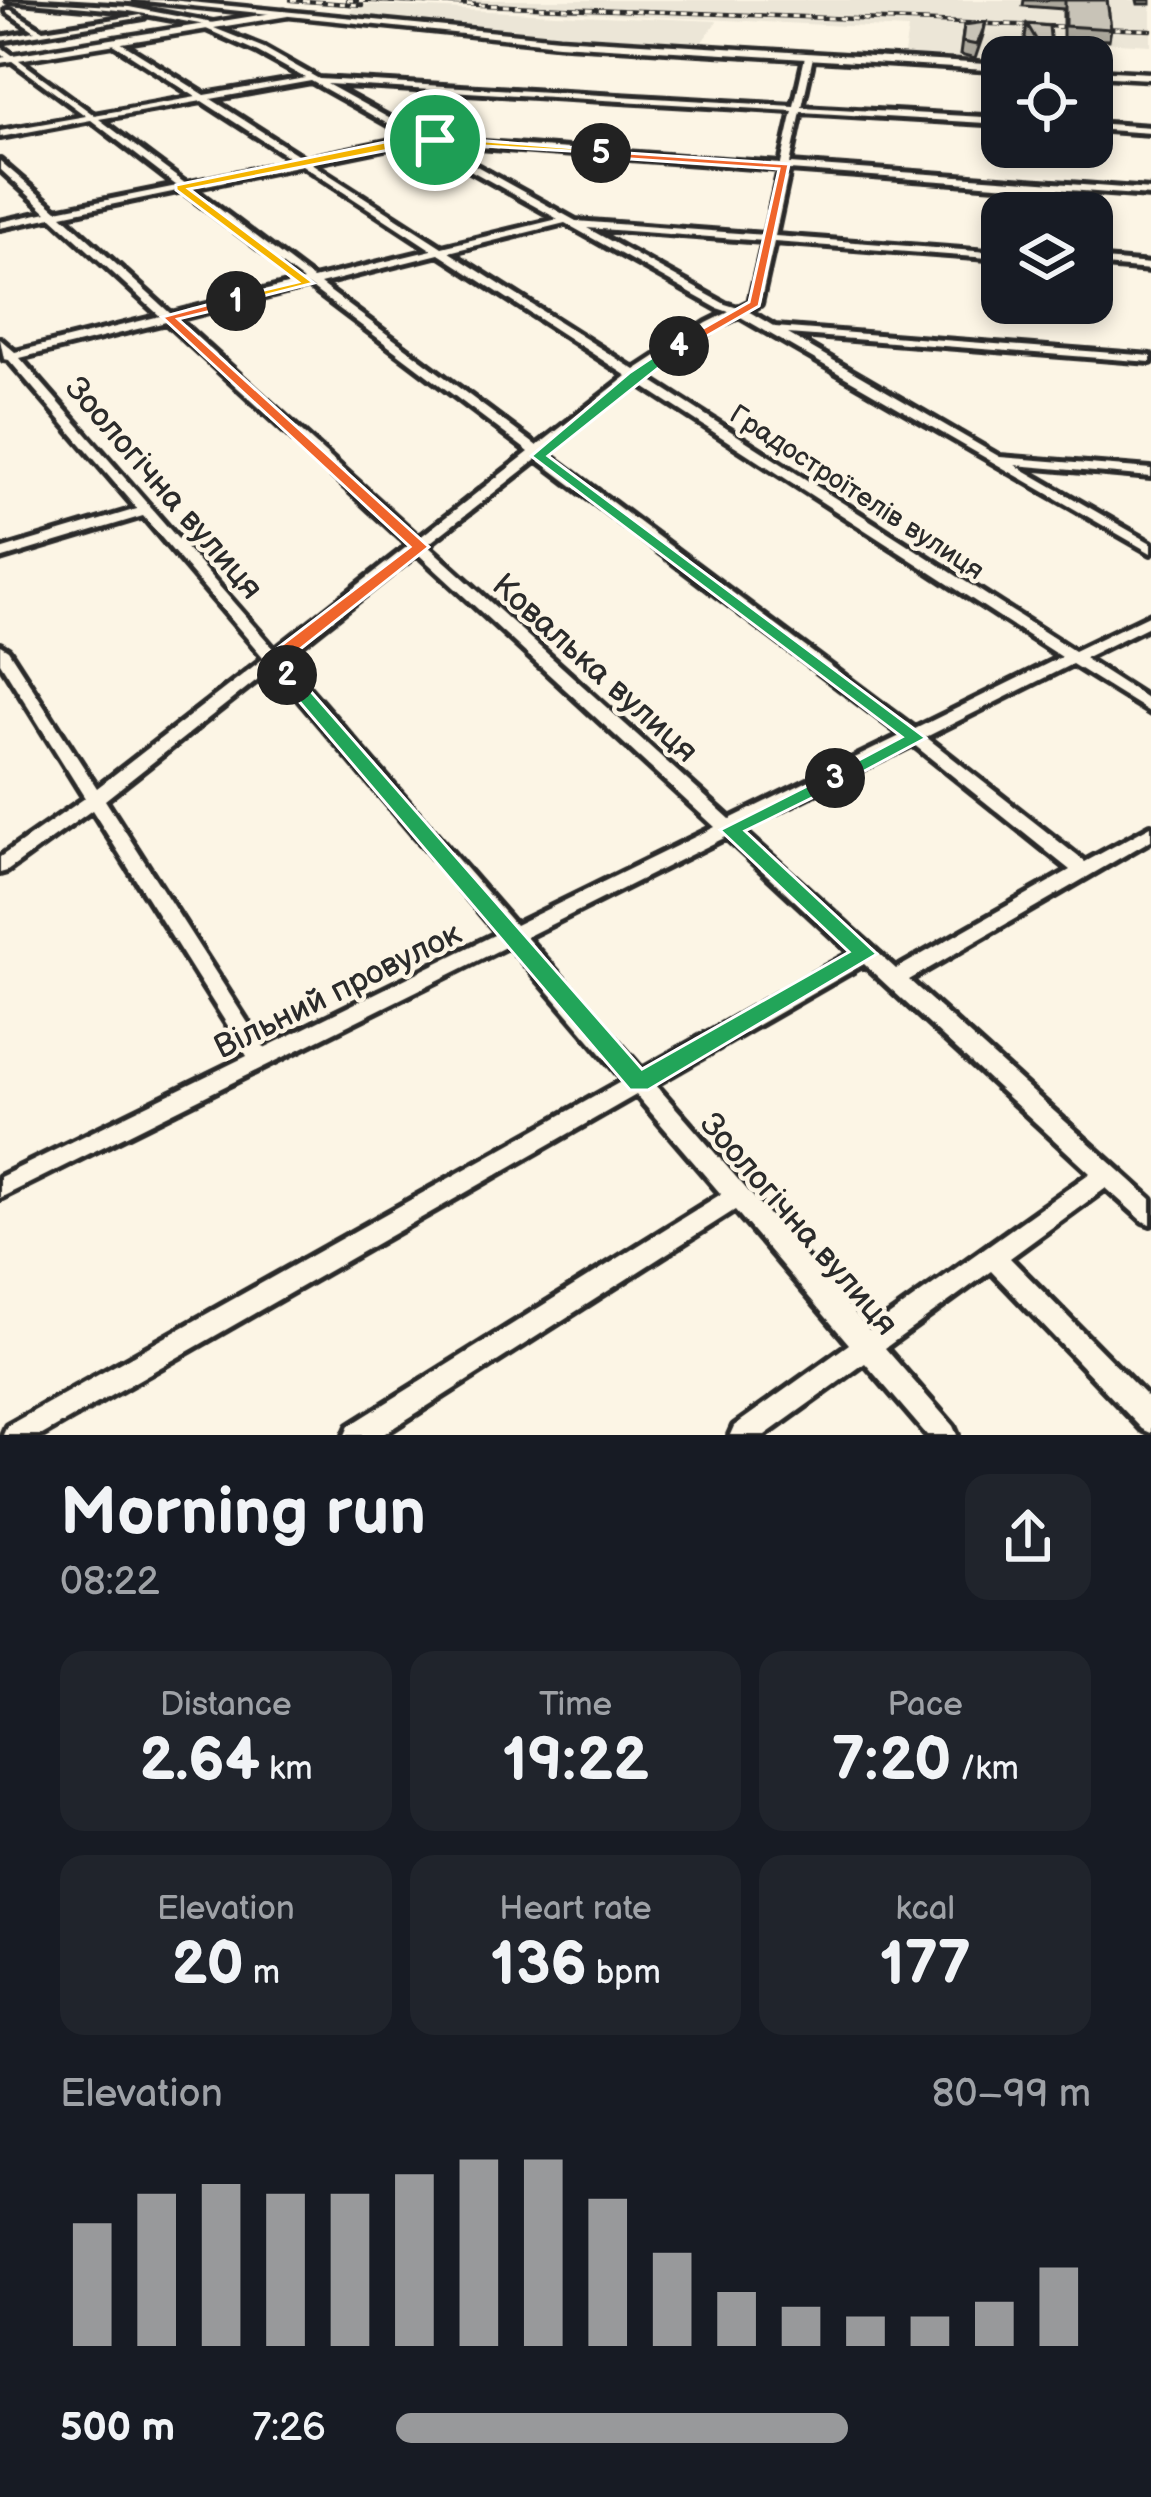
<!DOCTYPE html>
<meta charset="utf-8">
<style>
:root{--surface:#171b24;--page:#20242c;--text:#f1f3f6;--muted:#9ea1a6;--accent:#98999b}
body{margin:0;font-family:"Balsamiq Sans",sans-serif;background:var(--page);color:var(--text);height:100vh;display:flex;flex-direction:column;font-size:45px;white-space:nowrap}
*{box-sizing:border-box;margin:0}
p{font-size:39px;color:var(--muted)}
.icon{flex:none;width:66px;height:66px;fill:none;stroke:currentColor;stroke-width:2;stroke-linecap:round;stroke-linejoin:round}
.map{position:relative;height:1435px;overflow:hidden}
.panel{display:flex;flex-direction:column;background:var(--surface);flex:1}
.panel>*{flex:none}
.buttons{position:absolute;left:981px;top:36px;display:grid;gap:24px}
.buttons a{display:grid;place-items:center;width:132px;height:132px;border-radius:24px;background:var(--surface);box-shadow:0 6px 18px #0003;font-size:60px}
.pin{position:absolute;display:grid;place-items:center;width:102px;height:102px;color:#fff;margin:-51px;border:6px solid #fff;border-radius:50%;box-shadow:0 3px 12px #0007}
.km{position:absolute;width:60px;height:60px;margin:-30px;border-radius:50%;background:#222;color:#fff;font-size:33px;line-height:60px;text-align:center}
.round{display:grid;place-items:center;flex:none;width:126px;height:126px;border-radius:24px;background:var(--page)}
.overview{display:flex;align-items:center;justify-content:space-between;height:204px;padding:0 60px}
h1{font-size:66px;font-weight:800;line-height:90px}
.metrics{display:grid;grid-template-columns:repeat(3,1fr);gap:18px;height:204px;padding:12px 60px}
.metrics div{display:grid;align-content:center;border-radius:24px;background:var(--page);text-align:center}
.metrics b{font-size:60px;font-weight:800}
.metrics small{font-size:33px;font-weight:400}
.metrics p{font-size:33px}
.chart{height:336px;padding:24px 60px}
.chart p{display:flex;justify-content:space-between}
.chart svg{width:100%;height:216px;margin-top:12px;stroke:var(--accent);stroke-width:6}
ul{padding:0 60px;list-style:none;font-size:39px}
li{display:grid;grid-template-columns:192px 144px 1fr;align-items:center;height:90px}
li i{height:30px;border-radius:15px;background:var(--accent)}
.map>svg:first-child{display:block}
.built{fill:#ece6d7}
.lines{fill:none;stroke-linecap:round;stroke-linejoin:round}
.minor-casing{stroke:#2b2b2b;stroke-width:10}
.tertiary-casing{stroke:#2b2b2b;stroke-width:9}
.secondary-casing{stroke:#2b2b2b;stroke-width:9}
.minor{fill:#fcf5e5;fill-rule:evenodd}
.tertiary{fill:#fcf5e5;fill-rule:evenodd}
.secondary{fill:#fcf5e5;fill-rule:evenodd}
.rail-casing{stroke:#2b2b2b;stroke-width:4.5}
.rail{stroke:#fcf5e5;stroke-width:3;stroke-dasharray:6;stroke-linecap:butt}
.wall{fill:#aca89d;stroke:#2b2b2b;stroke-width:3}
.building{fill:#c8c3b7;stroke:#2b2b2b;stroke-width:3}
.split-1{fill:#f5b400;stroke:#fff;stroke-width:3}
.split-2{fill:#f0652b;stroke:#fff;stroke-width:3}
.split-3{fill:#22a559;stroke:#fff;stroke-width:3}
.split-4{fill:#22a559;stroke:#fff;stroke-width:3}
.split-5{fill:#f0652b;stroke:#fff;stroke-width:3}
.split-6{fill:#f5b400;stroke:#fff;stroke-width:3}
.labels{text-anchor:middle;stroke-width:9;stroke-linejoin:round;paint-order:stroke}
.far-street-label{font-size:27px;fill:#2b2b2b;stroke:#fcf5e5}
.street-label{font-size:33px;fill:#2b2b2b;stroke:#fcf5e5}
</style>
<div class="map">
<svg width="1151" height="1435" viewBox="0 0 1151 1435">
<rect width="100%" height="100%" fill="#fcf5e5"/>
<filter id="ink" filterUnits="userSpaceOnUse"><feTurbulence type="fractalNoise" baseFrequency=".00833" numOctaves="2"/><feDisplacementMap in="SourceGraphic" scale="24" xChannelSelector="R" yChannelSelector="G"/><feConvolveMatrix kernelMatrix="1 2 1 2 8 2 1 2 1" color-interpolation-filters="sRGB"/></filter>
<g filter="url(#ink)">
<g class="built">
<polygon points="421,0 1131,0 1151,4 1151,45 1087,41 1090,57 1002,57 1002,66 903,60 908,29 402,4"/>
<polygon points="359,4 464,10 717,21 699,46 683,46 342,17"/>
</g>
<g class="lines">
<defs>
<g id="minor">
<path d="M 8,0 L 129,7 L 218,24 L 218,26 L 209,26 L 264,48 L 319,79 L 794,106 L 805,57 L 809,55 L 813,57 L 802,107 L 1002,118 L 1002,124 L 801,112 L 790,164 L 1151,190 L 1151,196 L 789,170 L 775,236 L 1002,253 L 1002,259 L 774,242 L 760,304 L 748,311 L 775,327 L 1151,356 L 1151,362 L 788,334 L 1000,457 L 1151,469 L 1151,477 L 1015,465 L 1151,543 L 1151,553 L 739,316 L 715,327 L 643,375 L 1074,651 L 1151,614 L 1151,625 L 1084,658 L 1151,701 L 1151,713 L 1072,664 L 926,737 L 1085,862 L 1151,826 L 1151,840 L 909,980 L 1151,1199 L 1151,1224 L 1143,1221 L 1106,1188 L 1010,1258 L 1151,1401 L 1151,1433 L 1142,1429 L 991,1271 L 885,1348 L 953,1426 L 957,1435 L 927,1435 L 865,1363 L 765,1435 L 730,1435 L 734,1426 L 849,1344 L 735,1210 L 382,1435 L 345,1435 L 349,1426 L 721,1194 L 636,1095 L 42,1435 L 3,1435 L 7,1426 L 624,1080 L 509,945 L 0,1198 L 0,1177 L 247,1056 L 92,810 L 7,871 L 0,873 L 0,857 L 85,798 L 0,662 L 0,645 L 8,650 L 97,788 L 264,658 L 143,516 L 0,559 L 0,550 L 137,509 L 9,360 L 4,359 L 0,339 L 15,352 L 160,316 L 52,217 L 0,228 L 0,222 L 47,212 L 0,169 L 0,161 L 57,210 L 177,186 L 91,120 L 0,137 L 0,131 L 86,116 L 0,52 L 0,46 L 94,115 L 196,97 L 112,43 L 115,39 L 205,95 L 305,78 L 258,52 L 204,28 L 205,25 L 129,11 ZM 311,81 L 411,137 L 305,159 L 211,99 ZM 327,84 L 793,111 L 781,164 L 427,139 ZM 202,101 L 295,161 L 186,184 L 99,119 ZM 418,141 L 558,219 L 442,247 L 311,163 ZM 437,144 L 780,169 L 765,235 L 576,221 ZM 302,165 L 432,250 L 313,279 L 192,188 ZM 182,190 L 303,281 L 171,314 L 62,215 ZM 565,223 L 717,308 L 729,312 L 707,323 L 635,370 L 449,252 ZM 587,228 L 764,241 L 750,302 L 738,308 L 725,304 ZM 439,254 L 627,376 L 537,446 L 320,284 ZM 309,286 L 529,452 L 419,538 L 177,319 ZM 166,322 L 409,545 L 275,650 L 20,358 ZM 635,381 L 1061,657 L 915,729 L 545,452 ZM 537,459 L 902,735 L 730,819 L 427,545 ZM 417,553 L 715,827 L 515,925 L 283,659 ZM 272,668 L 498,933 L 264,1048 L 105,800 ZM 913,744 L 1070,870 L 896,969 L 741,829 ZM 726,837 L 851,953 L 642,1070 L 526,937 ZM 864,964 L 1090,1173 L 869,1330 L 655,1084 Z"/>
<polygon points="7,10 11,10 43,30 141,15 144,17 0,41 0,37 35,31 7,12"/>
<polygon points="1092,123 1151,127 1151,133 1092,129"/>
<polygon points="1092,259 1151,264 1151,270 1092,265"/>
</g>
<polygon id="tertiary" points="285,11 288,16 0,63 0,57"/>
<g id="secondary">
<polygon points="135,0 170,0 559,38 1002,65 1002,71 559,44"/>
<polygon points="1092,70 1151,73 1151,79 1092,76"/>
</g>
</defs>
<use href="#minor" class="minor-casing"/>
<use href="#tertiary" class="tertiary-casing"/>
<use href="#secondary" class="secondary-casing"/>
<use href="#minor" class="minor"/>
<use href="#tertiary" class="tertiary"/>
<use href="#secondary" class="secondary"/>
<defs>
<g id="rail">
<polyline points="291,0 362,5"/>
<polyline points="347,0 1151,30"/>
</g>
</defs>
<use href="#rail" class="rail-casing"/>
<use href="#rail" class="rail"/>
</g>
<g class="wall">
<polygon points="1024,0 1107,0 1111,29 1109,40 1063,38 1063,9 1023,6"/>
<polygon points="1137,0 1151,0 1151,4 1138,4"/>
<polygon points="986,22 983,35 975,59 960,55 964,25"/>
<polygon points="1027,24 1051,47 1049,57 1036,57 1025,38"/>
</g>
<g class="building">
<polygon points="1065,0 1107,0 1111,29 1065,26"/>
<polygon points="986,22 977,45 962,42 964,25"/>
<polygon points="1027,24 1049,26 1051,47 1040,46"/>
</g>
</g>
<polygon class="split-1" points="419,135 440,140 189,189 314,283 231,304 231,298 298,282 176,190 176,185"/>
<polygon class="split-2" points="236,297 240,304 178,319 429,547 285,661 296,675 287,681 267,664 267,656 410,547 162,317"/>
<polygon class="split-3" points="287,669 293,671 642,1069 849,952 720,830 835,772 845,778 842,783 745,831 877,954 648,1090 630,1090 280,679 277,675"/>
<polygon class="split-4" points="674,343 686,346 548,456 926,738 842,783 835,785 825,778 902,737 531,456 629,373"/>
<polygon class="split-5" points="597,151 789,164 759,306 684,349 672,346 749,302 779,169 601,157"/>
<polygon class="split-6" points="435,137 601,150 606,153 431,143"/>
<g class="labels">
<g class="far-street-label">
<text transform="translate(857 492) rotate(33)" y="9">Градостроїтелiв вулиця</text>
</g>
<g class="street-label">
<text transform="translate(165 487) rotate(49)" y="12">Зоологічна вулиця</text>
<text transform="translate(596 667) rotate(42)" y="12">Ковалька вулиця</text>
<text transform="translate(337 989) rotate(-26)" y="12">Вільний провулок</text>
<text transform="translate(800 1223) rotate(49)" y="12">Зоологічна вулиця</text>
</g>
</g>
</svg>
<div class="buttons">
<a><svg class="icon" aria-label="locate" viewBox="0 0 24 24"><circle cx="12" cy="12" r="6"/><path d="M12 2v4M12 18v4M2 12h4M18 12h4"/></svg></a>
<a><svg class="icon" aria-label="layers" viewBox="0 0 24 24"><path d="M12 4l9 5-9 5-9-5zM3 14l9 5 9-5"/></svg></a>
</div>
<div class="pin" style="left:435px;top:140px;background:#1e9e55"><svg class="icon" aria-label="arrive" viewBox="0 0 24 24"><path d="M6 21V4h12l-3 4 3 4H6"/></svg></div>
<b class="km" style="left:236px;top:301px">1</b>
<b class="km" style="left:287px;top:675px">2</b>
<b class="km" style="left:835px;top:778px">3</b>
<b class="km" style="left:679px;top:346px">4</b>
<b class="km" style="left:601px;top:153px">5</b>
</div>
<section class="panel">
<div class="overview"><div><h1>Morning run</h1><p>08:22</p></div><a class="round"><svg class="icon" aria-label="share" viewBox="0 0 24 24"><path d="M12 15V3M7 8l5-5 5 5M5 13v7h14v-7"/></svg></a></div>
<div class="metrics">
<div><p>Distance</p><b>2.64<small> km</small></b></div>
<div><p>Time</p><b>19:22</b></div>
<div><p>Pace</p><b>7:20<small> /km</small></b></div>
</div>
<div class="metrics">
<div><p>Elevation</p><b>20<small> m</small></b></div>
<div><p>Heart rate</p><b>136<small> bpm</small></b></div>
<div><p>kcal</p><b>177</b></div>
</div>
<div class="chart"><p><span>Elevation</span>80–99 m</p>
<svg viewBox="0 0 160 44" preserveAspectRatio="none"><path d="M5 44V19M15 44V13M25 44V11M35 44V13M45 44V13M55 44V9M65 44V6M75 44V6M85 44V14M95 44V25M105 44V33M115 44V36M125 44V38M135 44V38M145 44V35M155 44V28"/></svg>
</div>
<ul>
<li><b>500 m</b>7:26<i style="width:65%"></i></li>
</ul>
</section>
